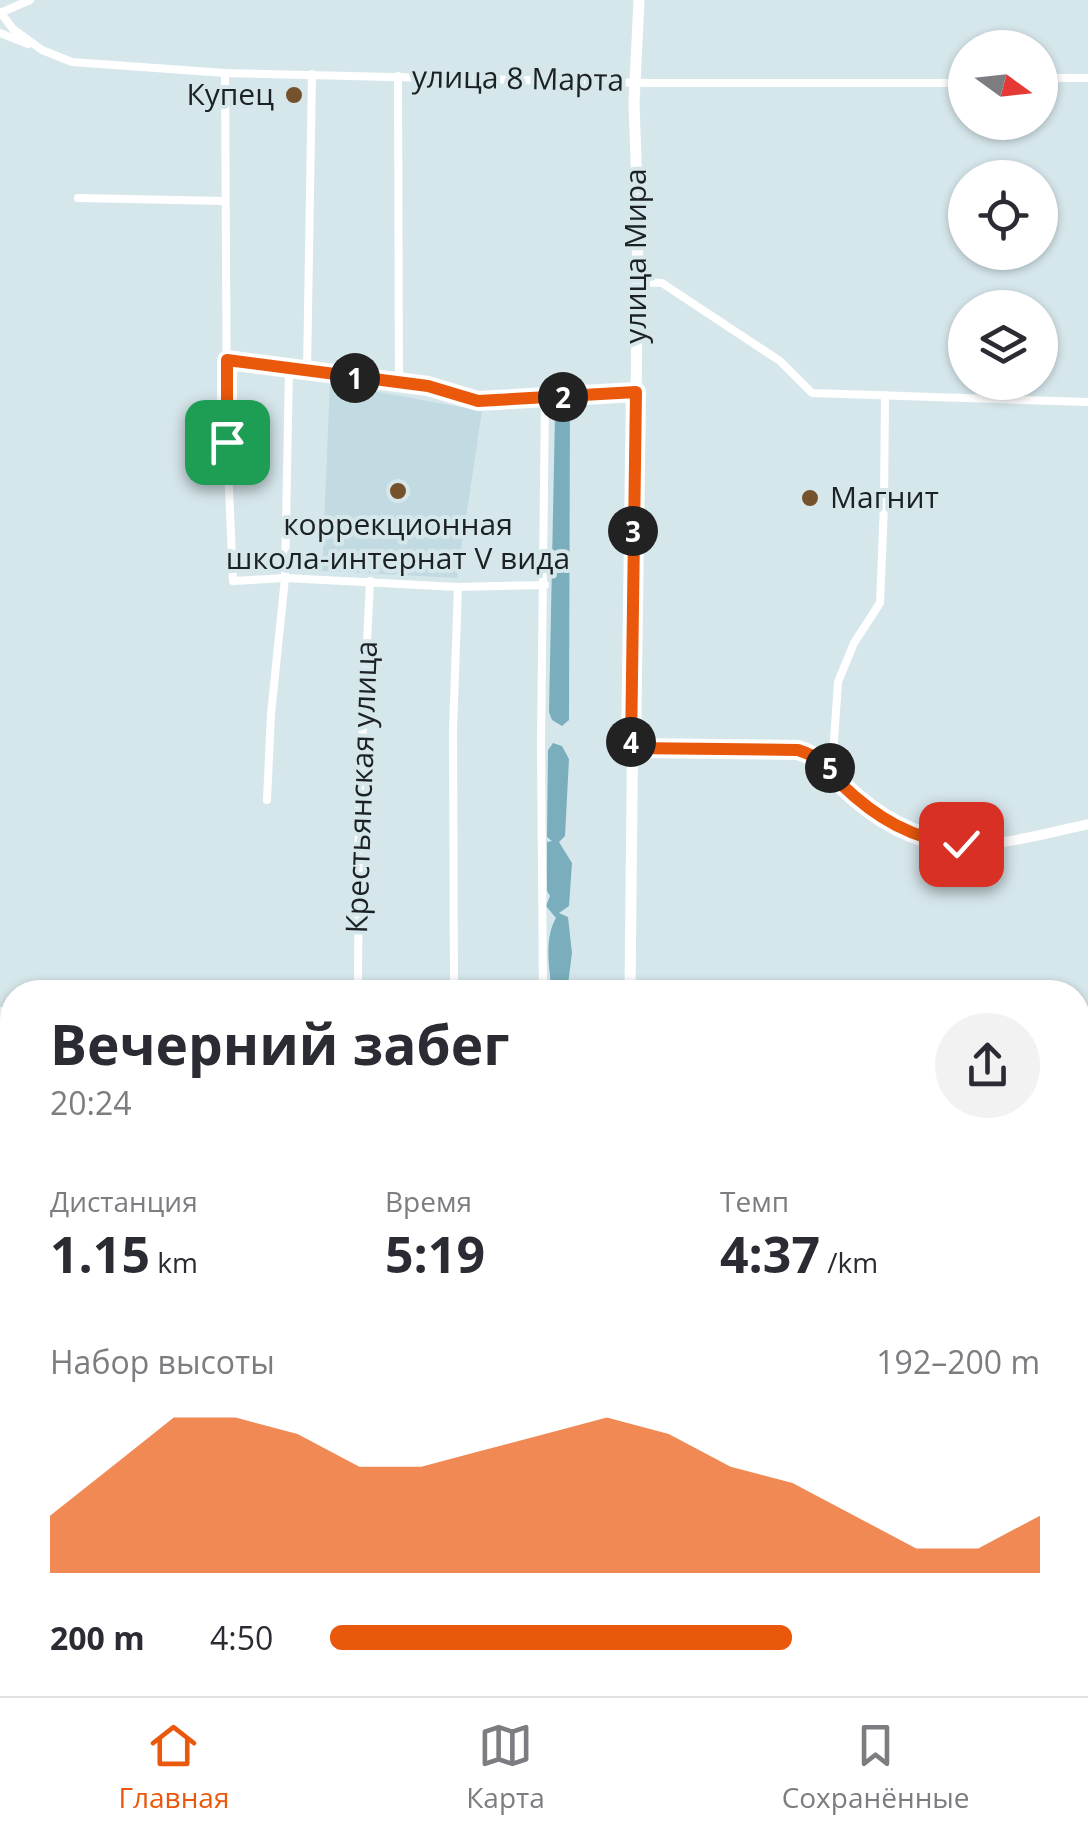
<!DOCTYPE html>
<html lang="ru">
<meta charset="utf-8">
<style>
:root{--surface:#fff;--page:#f2f2f3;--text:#2b2b33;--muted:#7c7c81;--line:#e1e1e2;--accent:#ea580c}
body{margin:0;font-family:"Open Sans",sans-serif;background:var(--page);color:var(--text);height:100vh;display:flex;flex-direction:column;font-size:38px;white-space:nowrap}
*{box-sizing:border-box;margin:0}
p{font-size:32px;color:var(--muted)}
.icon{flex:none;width:55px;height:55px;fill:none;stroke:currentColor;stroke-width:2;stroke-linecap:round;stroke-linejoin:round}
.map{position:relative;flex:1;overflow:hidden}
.side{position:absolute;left:0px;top:980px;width:1090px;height:718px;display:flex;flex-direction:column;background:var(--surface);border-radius:40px 40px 0 0;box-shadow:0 2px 8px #0004}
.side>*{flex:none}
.needle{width:65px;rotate:105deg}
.controls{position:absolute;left:948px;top:30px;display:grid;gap:20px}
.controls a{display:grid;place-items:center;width:110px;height:110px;border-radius:50%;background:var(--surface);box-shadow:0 2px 8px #0004;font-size:50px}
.pin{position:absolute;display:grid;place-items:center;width:85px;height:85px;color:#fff;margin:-42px;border-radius:20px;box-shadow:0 5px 15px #0006}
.km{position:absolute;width:50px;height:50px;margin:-25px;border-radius:50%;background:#222;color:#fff;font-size:28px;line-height:50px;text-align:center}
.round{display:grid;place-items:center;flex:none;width:105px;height:105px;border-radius:52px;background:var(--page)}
.summary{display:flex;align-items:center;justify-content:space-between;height:170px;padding:0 50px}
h1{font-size:55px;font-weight:700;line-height:75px}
.stats{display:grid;grid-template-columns:repeat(3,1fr);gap:15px;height:170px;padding:10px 50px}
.stats div{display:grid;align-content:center}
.stats b{font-size:50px;font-weight:700}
.stats small{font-size:28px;font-weight:400}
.stats p{font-size:28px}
.chart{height:280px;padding:20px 50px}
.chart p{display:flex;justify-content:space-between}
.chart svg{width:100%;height:180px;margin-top:10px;fill:var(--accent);opacity:.7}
ul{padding:0 50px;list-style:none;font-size:32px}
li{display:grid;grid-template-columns:160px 120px 1fr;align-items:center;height:75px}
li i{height:25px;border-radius:12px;background:var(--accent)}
.menu{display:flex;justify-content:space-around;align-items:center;height:140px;border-top:2px solid var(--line);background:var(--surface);font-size:28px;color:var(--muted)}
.menu a{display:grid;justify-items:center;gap:5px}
.menu .current{color:var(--accent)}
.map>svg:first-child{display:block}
.built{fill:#c2dbe2}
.forest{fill:#7aaebd}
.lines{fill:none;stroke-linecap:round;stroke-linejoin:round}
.minor{stroke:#fff;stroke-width:8}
.tertiary{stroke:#fff;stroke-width:10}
.secondary{stroke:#fff;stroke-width:11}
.primary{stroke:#b3ecfd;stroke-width:12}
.route-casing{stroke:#fff;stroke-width:20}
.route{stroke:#ea580c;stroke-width:12}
.poi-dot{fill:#75522b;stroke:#d6e7ec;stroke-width:4}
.labels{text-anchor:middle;stroke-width:8;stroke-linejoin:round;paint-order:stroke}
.street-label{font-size:30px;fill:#1c2224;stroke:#d6e7ec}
.poi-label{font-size:30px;fill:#1c2224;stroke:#d6e7ec;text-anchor:end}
</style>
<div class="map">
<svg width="1088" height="1696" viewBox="0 0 1088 1696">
<rect width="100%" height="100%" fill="#d6e7ec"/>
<polygon class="built" points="330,383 482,411 457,578 322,571"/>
<g class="forest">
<polygon points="565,399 570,402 569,720 562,726 552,720 549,712 555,414 558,401"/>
<path d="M 553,743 L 562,746 L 569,759 L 565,836 L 559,842 L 572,863 L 569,906 L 559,913 L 568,917 L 572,953 L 567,992 L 552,991 C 549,969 544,938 556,918 L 546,906 L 550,896 L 547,891 L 547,842 L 552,841 L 547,837 L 548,750 Z"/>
</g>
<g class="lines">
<g class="minor">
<polyline points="0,12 13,29 42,50 72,62 225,73 649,83 965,83"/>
<polyline points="0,13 30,0"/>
<polyline points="0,33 28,44"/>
<polyline points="225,73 227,442 233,581 285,578 458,587 545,585"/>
<polyline points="398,76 399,385"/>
<polyline points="1040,78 1088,78"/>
<polyline points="78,198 225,201"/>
<polyline points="637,282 662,283 780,361 812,393 1088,402"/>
<polyline points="227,360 428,386 478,401 636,392"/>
<polyline points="307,371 312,74"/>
<polyline points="835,504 884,505 885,395"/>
<polyline points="832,770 838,682 854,643 880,603 884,505"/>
<polyline points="267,800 271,714 285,578 289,368"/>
<polyline points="358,992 359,807 370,581"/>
<polyline points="454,992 453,730 458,587"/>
<polyline points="543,992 541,744 545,399"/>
<polyline points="0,1011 12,1014"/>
<polyline points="0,1269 12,1272"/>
</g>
<g class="tertiary">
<path d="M 631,748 L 798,750 C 826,760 840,783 863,801 C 879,813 895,828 914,836 C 966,857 1036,836 1088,824"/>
<polyline points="602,1696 607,1685"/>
</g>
<polyline class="secondary" points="630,992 638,215 634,104 639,0"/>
<g class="primary">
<polyline points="0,1566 12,1566"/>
<polyline points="912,1685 939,1696"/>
</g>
</g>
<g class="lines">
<defs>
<path id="route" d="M 227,442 L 227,360 L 428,386 L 478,401 L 636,392 L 631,748 L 798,750 C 825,759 823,766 841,784 C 876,818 913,840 961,844"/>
</defs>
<use href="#route" class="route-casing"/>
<use href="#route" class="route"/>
</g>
<g class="poi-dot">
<circle cx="294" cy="95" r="10"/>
<circle cx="398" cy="491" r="10"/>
<circle cx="810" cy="498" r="10"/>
</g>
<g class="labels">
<g class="street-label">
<text transform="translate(518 79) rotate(1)" y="10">улица 8 Марта</text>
<text transform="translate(636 256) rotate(-90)" y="10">улица Мира</text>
<text transform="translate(362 787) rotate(-88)" y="10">Крестьянская улица</text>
</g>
<g class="poi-label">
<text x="274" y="105">Купец</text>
<text x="830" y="508" text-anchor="start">Магнит</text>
<text x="398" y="535" text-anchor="middle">коррекционная<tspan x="398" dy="34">школа-интернат V вида</tspan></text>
</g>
</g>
</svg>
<div class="controls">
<a><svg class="needle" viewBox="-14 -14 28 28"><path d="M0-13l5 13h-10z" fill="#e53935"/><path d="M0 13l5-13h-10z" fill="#7c7c81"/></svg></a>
<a><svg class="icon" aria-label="locate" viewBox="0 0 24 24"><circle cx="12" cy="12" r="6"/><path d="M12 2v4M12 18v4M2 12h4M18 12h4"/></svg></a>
<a><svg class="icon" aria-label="layers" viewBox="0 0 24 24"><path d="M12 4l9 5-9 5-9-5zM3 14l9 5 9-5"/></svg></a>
</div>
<div class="pin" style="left:227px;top:442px;background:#1e9e55"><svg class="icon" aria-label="arrive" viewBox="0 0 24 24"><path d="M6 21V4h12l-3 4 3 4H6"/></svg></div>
<div class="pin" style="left:961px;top:844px;background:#d93025"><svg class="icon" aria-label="check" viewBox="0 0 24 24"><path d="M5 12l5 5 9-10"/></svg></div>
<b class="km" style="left:355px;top:378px">1</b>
<b class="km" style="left:563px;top:397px">2</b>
<b class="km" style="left:633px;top:531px">3</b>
<b class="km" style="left:631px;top:742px">4</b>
<b class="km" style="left:830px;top:768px">5</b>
<section class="side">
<div class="summary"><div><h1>Вечерний забег</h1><p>20:24</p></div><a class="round"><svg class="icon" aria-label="share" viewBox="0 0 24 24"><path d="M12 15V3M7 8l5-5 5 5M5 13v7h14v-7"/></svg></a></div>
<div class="stats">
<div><p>Дистанция</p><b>1.15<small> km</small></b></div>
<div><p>Время</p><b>5:19</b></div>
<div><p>Темп</p><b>4:37<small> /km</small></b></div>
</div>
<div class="chart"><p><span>Набор высоты</span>192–200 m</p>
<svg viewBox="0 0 160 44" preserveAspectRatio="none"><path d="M0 44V30L10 18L20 6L30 6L40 10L50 18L60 18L70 14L80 10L90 6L100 10L110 18L120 22L130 30L140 38L150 38L160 30V44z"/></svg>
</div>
<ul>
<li><b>200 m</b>4:50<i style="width:65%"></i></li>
</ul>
</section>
</div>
<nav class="menu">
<a class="current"><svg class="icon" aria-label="home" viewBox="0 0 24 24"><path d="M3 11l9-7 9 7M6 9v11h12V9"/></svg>Главная</a>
<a><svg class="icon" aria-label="map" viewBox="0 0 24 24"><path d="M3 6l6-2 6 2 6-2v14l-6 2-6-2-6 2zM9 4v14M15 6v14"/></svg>Карта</a>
<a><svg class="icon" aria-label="saved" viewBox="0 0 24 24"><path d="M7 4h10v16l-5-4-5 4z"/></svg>Сохранённые</a>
</nav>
